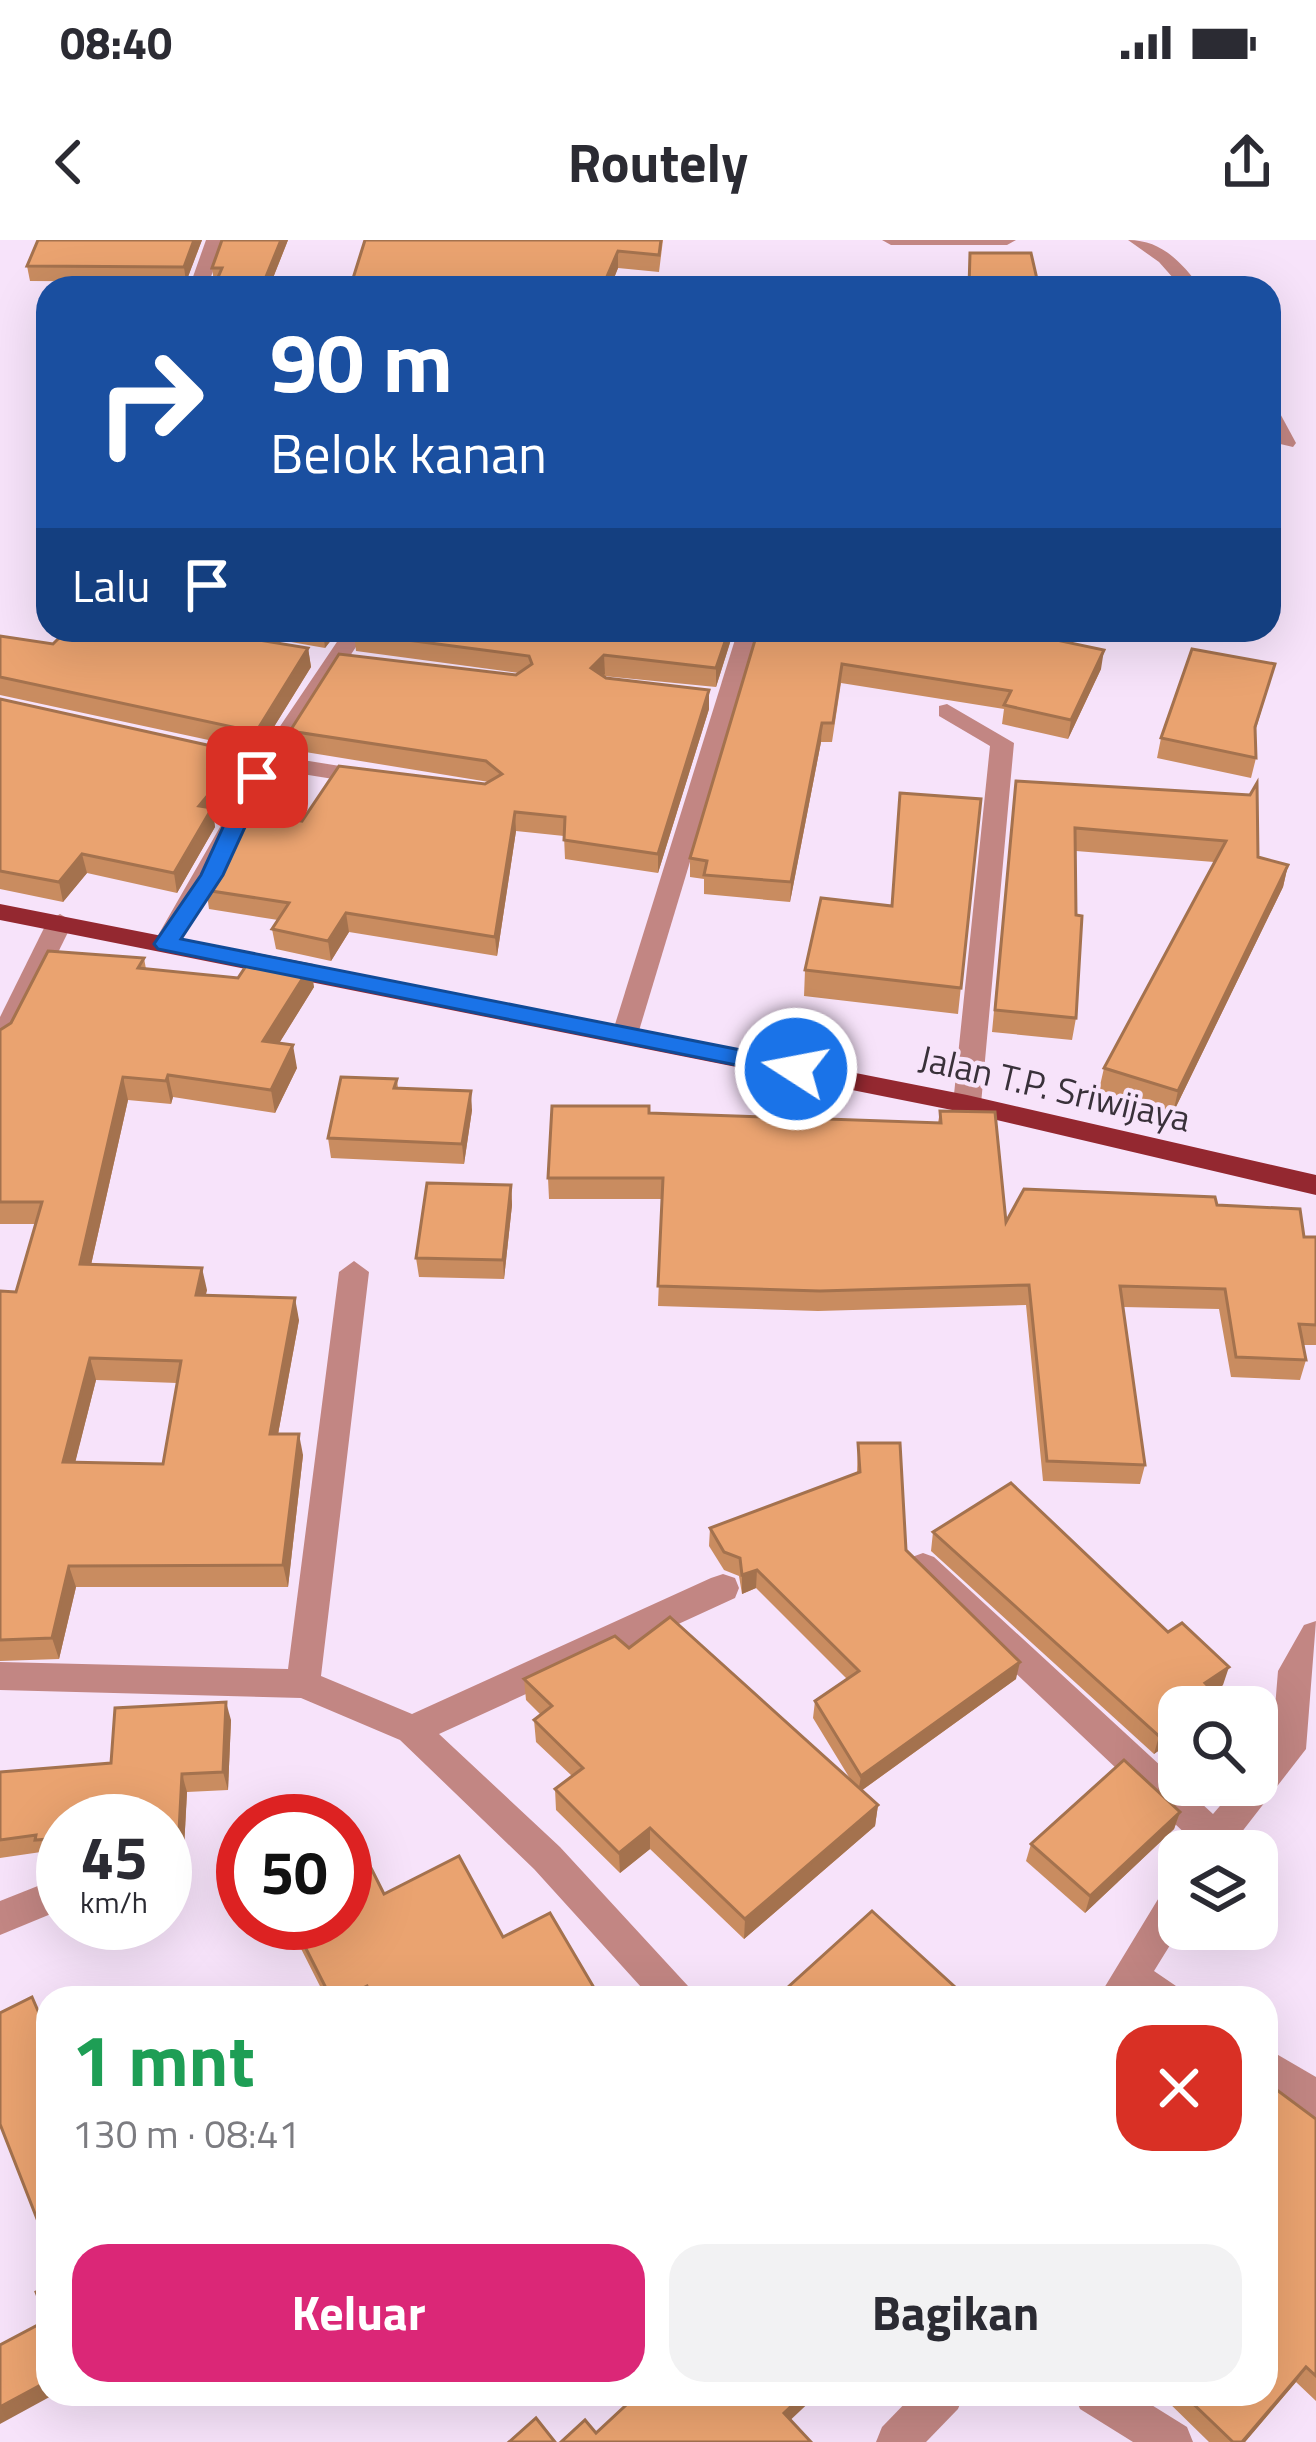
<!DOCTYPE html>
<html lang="id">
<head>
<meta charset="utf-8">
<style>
  body { margin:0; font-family:"Titillium Web",sans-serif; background:#f2f2f3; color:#2b2b33; height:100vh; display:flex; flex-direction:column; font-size:45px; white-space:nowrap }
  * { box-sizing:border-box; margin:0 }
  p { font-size:39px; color:#7c7c81 }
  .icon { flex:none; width:66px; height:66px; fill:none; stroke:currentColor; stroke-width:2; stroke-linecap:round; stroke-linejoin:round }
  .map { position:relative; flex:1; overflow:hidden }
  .sheet { position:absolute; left:36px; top:1746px; width:1242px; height:420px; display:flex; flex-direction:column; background:#fff; border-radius:36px; box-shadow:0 12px 48px #0002 }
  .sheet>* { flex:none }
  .top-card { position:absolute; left:36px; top:36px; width:1245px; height:366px; border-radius:36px; box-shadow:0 12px 48px #0002; background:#1a4fa0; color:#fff; overflow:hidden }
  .tools { position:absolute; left:1158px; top:1446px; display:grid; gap:24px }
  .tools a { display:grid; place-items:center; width:120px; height:120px; border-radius:24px; background:#fff; box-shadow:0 12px 48px #0002; font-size:60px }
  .speed { position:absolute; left:36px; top:1554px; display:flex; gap:24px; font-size:60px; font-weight:700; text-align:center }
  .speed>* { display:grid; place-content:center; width:156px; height:156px; border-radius:50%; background:#fff; box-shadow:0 12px 48px #0002; line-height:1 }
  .speed small { font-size:30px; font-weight:400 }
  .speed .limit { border:18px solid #d22; background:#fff; color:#111 }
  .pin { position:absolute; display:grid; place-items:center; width:102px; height:102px; color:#fff; margin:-51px; border-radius:24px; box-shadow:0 6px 18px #0006 }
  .me { position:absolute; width:132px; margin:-66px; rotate:281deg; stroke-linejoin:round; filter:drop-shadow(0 0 9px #0008) }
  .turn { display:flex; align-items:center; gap:42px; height:252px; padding:0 36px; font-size:54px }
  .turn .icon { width:156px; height:156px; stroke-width:2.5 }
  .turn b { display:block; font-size:84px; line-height:102px }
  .then { display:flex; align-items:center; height:114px; padding:0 36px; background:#0003; gap:24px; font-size:45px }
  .round { display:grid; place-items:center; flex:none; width:126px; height:126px; border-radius:36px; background:#f2f2f3 }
  .headline { display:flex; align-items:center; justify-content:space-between; height:204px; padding:0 36px }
  h1 { font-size:72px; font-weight:700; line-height:90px; color:#1e9e55 }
  .button { display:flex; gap:24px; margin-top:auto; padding:24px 36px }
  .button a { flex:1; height:138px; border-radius:36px; background:#db2777; color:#fff; font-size:48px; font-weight:700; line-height:138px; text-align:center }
  .button a+a { background:#f2f2f3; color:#2b2b33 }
  .status { display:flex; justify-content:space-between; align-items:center; height:84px; padding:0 60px; background:#fff; direction:ltr }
  .status svg { height:33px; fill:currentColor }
  header { display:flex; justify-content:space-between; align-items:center; height:156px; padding:0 36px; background:#fff; font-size:54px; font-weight:700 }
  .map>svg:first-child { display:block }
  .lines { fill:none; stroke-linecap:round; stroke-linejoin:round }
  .minor { fill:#c28683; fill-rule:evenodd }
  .major { fill:#942830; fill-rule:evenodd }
  .wall { fill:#c98c60; fill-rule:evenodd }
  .shaded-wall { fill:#a4724e }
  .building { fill:#eaa370; stroke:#a4724e; stroke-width:3; fill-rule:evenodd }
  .route { fill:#1a73e8; stroke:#114b97; stroke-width:3 }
  .labels { text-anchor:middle; stroke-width:9; stroke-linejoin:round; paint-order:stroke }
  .street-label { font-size:36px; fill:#39313a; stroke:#f7e3fa }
</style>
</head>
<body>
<div class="status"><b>08:40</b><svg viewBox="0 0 49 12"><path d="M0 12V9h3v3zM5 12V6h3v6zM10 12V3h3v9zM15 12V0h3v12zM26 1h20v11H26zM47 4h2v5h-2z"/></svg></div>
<header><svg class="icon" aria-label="back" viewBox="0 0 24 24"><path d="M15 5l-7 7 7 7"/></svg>Routely<svg class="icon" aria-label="share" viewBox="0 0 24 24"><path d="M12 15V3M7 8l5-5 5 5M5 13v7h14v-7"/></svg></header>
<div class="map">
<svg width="1316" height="2202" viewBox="0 0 1316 2202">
  <rect width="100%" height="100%" fill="#f7e3fa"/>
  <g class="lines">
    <!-- minor -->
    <g class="minor">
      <path d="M206,0H224L207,48H189Z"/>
      <path d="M882,0H1016L1007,5H891Z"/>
      <path d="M1128,0C1162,0 1181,22 1201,48H1182L1159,22Z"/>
      <path d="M1269,164L1276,166L1296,203L1293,207L1276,203L1269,189Z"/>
      <path d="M345,390H367L284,517L371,531L383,538L371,545L277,530L175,710H157L153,704L255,526L205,518L193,511L205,504L262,513Z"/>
      <path d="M738,390H760L638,794L634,800H616L612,794Z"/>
      <path d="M947,464L1014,503L981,864L967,873L953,864L990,506L939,476V466Z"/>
      <path d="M60,674L73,682L13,804L0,813V777L47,682Z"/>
      <path d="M354,1021L369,1032L321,1436L412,1474L711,1338L723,1334L735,1338L739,1348L735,1358L439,1494L560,1607L688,1746L694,1758H651L534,1629L400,1500L301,1458L0,1450V1422L288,1429L339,1032Z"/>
      <path d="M923,1313L934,1317L1213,1574L1238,1545H1257V1522L1272,1504L1278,1431L1304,1385L1316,1381L1306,1509L1227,1611H1187L1192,1600L912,1335L907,1326L912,1317Z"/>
      <path d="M63,1636V1669L0,1695V1661Z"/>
      <path d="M1179,1641L1180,1689L1154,1731L1176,1746L1182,1758H1098L1166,1646Z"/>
      <path d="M1266,1808L1316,1837V1878L1266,1848Z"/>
      <path d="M914,2154H964L958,2169L926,2202H876L882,2187Z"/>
      <path d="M1074,2154H1134L1187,2187L1193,2202H1133L1080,2169Z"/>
    </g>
    <!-- major -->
    <path class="major" d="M0,664L967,855L1316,935V955L967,873L0,680Z"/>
  </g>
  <!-- wall -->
  <g class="wall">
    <path d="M202,0L186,42L30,41L27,26Z"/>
    <path d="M222,0H288L269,48H217V42H214L212,28Z"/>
    <path d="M365,0H663L659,32L618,28L610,48H350Z"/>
    <path d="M222,390H339L325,408Z"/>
    <path d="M734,390L716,447L603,436L606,438L709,450V469L658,633L565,619L564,596L516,591L497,716L349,692L331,721L276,709L272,689L278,680L209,669L205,640L302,581L485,544L489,542L293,510L290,491L519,433L356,411L354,393Z"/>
    <path d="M758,390L1014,392L1101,429L1068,499L1002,484L1004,469L841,443L832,502H821L790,662L704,654V639L690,637V618Z"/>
    <path d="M0,396L53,404L308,408L311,427L259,511L0,455Z"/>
    <path d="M1275,424L1255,492L1256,518L1251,538L1157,518L1161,498Z"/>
    <path d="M0,459L243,513L246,532L213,572L215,587L177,653L87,633L63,662L0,649Z"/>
    <path d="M1016,541L1250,555L1258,617L1288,625L1283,647L1173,873L1099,850L1104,828L1214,622L1076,611V778L1072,800L992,792Z"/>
    <path d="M981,559L958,774L804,756L805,730L891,666Z"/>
    <path d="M144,718L146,729L314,747L279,803L297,828L275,873L173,857L171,864L128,860L91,1025L207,1050L205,1055L299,1080L278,1194L303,1215L288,1347H76L59,1419L0,1421V1051L16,1052L36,984H0V790ZM96,1140L177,1143L163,1224L75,1222Z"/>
    <path d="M397,839L398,848L472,870L464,924L331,918L328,898Z"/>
    <path d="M940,871L1006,982L1217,965L1304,997H1316V1105H1303L1306,1120L1300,1140L1231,1137L1219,1069L1123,1067L1145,1225L1140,1244L1043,1241L1026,1065L818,1071L658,1066L662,959H549L548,938L649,873L938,883Z"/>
    <path d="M511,945L512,965L504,1039L419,1037L416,1018Z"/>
    <path d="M858,1203L906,1310L1016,1439L861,1551L878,1565L875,1586L744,1699L650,1609L620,1633L556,1570L555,1549L572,1536L536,1502L534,1480L541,1475L526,1460L524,1439L629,1408L852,1542L813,1478L815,1461L847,1439L756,1348L742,1354L739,1336L724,1330L709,1306L710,1288L857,1233Z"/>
    <path d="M933,1292L1223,1445L1213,1452L1179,1467V1496L1154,1514L931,1311Z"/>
    <path d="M231,1480L228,1550L187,1552L184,1608L165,1609V1581H63V1616L43,1617L41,1612L0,1618V1532L111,1523Z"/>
    <path d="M1180,1572L1174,1589L1085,1673L1026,1621L1031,1604Z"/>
    <path d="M384,1654L503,1697L600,1758H326L288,1683H345Z"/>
    <path d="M1316,1879V2161L1296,2142L1245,2202H1209L1160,2154H1266Z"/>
  </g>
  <!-- shaded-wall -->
  <g class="shaded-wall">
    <path d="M194,0H202L186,42L184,27Z"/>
    <path d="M281,0H288L269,48H264L263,44Z"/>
    <path d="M618,11V28L610,48H602Z"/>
    <path d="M323,390H339L325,408Z"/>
    <path d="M729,390H734L716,447V428Z"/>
    <path d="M308,408L311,427L259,511L256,492Z"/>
    <path d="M1104,410L1101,429L1068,499L1071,480Z"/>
    <path d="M604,415L605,434L592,446L591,428Z"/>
    <path d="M709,450V469L658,633V614Z"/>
    <path d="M822,483L821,502L790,662L791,642Z"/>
    <path d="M243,513L246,532L213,572L215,587L177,653L174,633L199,566Z"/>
    <path d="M515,572L516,591L497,716L495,697Z"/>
    <path d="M82,614L87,633L63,662L59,642Z"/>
    <path d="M1288,625L1283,647L1173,873L1178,851Z"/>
    <path d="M346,673L349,692L331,721L328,701Z"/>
    <path d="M311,725L314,747L267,823L263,801Z"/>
    <path d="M293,805L297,828L275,873L271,850Z"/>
    <path d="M168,835L173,857L171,864L166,841Z"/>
    <path d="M123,837L128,860L86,1047L80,1024Z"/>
    <path d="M471,851L472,870L464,924L462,904Z"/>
    <path d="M511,945L512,965L504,1039L503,1020Z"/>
    <path d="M202,1028L207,1050L201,1077L196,1055Z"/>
    <path d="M295,1058L299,1080L274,1216L270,1194Z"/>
    <path d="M90,1118L96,1140L70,1243L63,1222Z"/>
    <path d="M299,1194L303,1215L288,1347L283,1325Z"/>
    <path d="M69,1326L76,1347L59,1419L52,1398Z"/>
    <path d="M757,1330L756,1348L742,1354V1335Z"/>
    <path d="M1020,1422L1016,1439L858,1553L861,1536Z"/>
    <path d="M1229,1427L1223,1445L1199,1461L1205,1443Z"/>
    <path d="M1217,1455L1213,1467H1200Z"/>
    <path d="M226,1462L231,1480L228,1550L223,1532Z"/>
    <path d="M1179,1482V1496L1154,1514L1159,1496Z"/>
    <path d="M182,1534L187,1552L184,1608L179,1591Z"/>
    <path d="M878,1565L875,1586L744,1699L745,1679Z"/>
    <path d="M1180,1572L1174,1589L1085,1673L1090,1656Z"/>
    <path d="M650,1588V1609L620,1633L619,1613Z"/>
    <path d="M367,1746L369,1758H343Z"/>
    <path d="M1306,2127L1296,2142L1245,2202H1242Z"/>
    <path d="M48,2141V2154H55L0,2184V2167Z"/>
    <path d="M804,2154H818L782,2188L784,2173Z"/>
  </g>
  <!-- building -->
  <g class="building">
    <path d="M38,0H194L184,27L27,26Z"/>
    <path d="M222,0H281L263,44L216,42L222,28H212Z"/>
    <path d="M365,0H661L659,15L618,11L602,48L433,43L432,48H350Z"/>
    <path d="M970,13H1031L1039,48H969Z"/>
    <path d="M67,390H198L308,408L256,492L0,437V396L53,404Z"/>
    <path d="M356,390H729L716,428L604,415L591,428L606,438L709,450L658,614L564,600L565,577L515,572L495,697L346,673L328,701L272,689L289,663L205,650L210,641L205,640L244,572L302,581L339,526L485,544L502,534L486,521L290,491L339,414L516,435L532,424L529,416L354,393Z"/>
    <path d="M758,390H1009L1104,410L1071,480L1004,465L1011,451L842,424L833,483H822L791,642L704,635L707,621L690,618Z"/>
    <path d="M1192,409L1275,424L1255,487L1256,518L1161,498Z"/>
    <path d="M0,459L243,513L199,566L212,568L174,633L82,614L59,642L0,631Z"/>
    <path d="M1016,541L1250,555L1257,543L1258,617L1288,625L1178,851L1104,828L1226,601L1075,588L1076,675L1082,676L1076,778L995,770Z"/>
    <path d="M900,553L981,559L961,748L805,730L821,658L892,666Z"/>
    <path d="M48,711L144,718L138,728L238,738L254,714L311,725L263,801L293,805L271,850L168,835L166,841L123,837L80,1024L202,1028L196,1055L295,1058L270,1194H299L283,1325L69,1326L52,1398L0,1400V1051L16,1052L42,962H0V790L11,783ZM90,1118L181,1121L163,1224L63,1222Z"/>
    <path d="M341,837L397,839L394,848L471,851L462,904L328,898Z"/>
    <path d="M552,866H649V873L941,883L940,871L995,872L1006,982L1024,949L1215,957L1217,965L1300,969L1304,997H1316V1085L1299,1084L1306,1120L1236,1117L1225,1049L1120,1046L1145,1225L1047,1221L1029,1045L820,1051L658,1046L663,938H548Z"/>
    <path d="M427,943L511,945L503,1020L416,1018Z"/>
    <path d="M858,1203H900L906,1310L1020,1422L861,1536L815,1461L859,1431L757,1330L742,1335L740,1318L724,1312L710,1288L860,1232Z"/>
    <path d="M1011,1243L1168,1392L1182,1383L1229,1427L1205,1443L1217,1455L1200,1467H1179V1482L1159,1496L933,1292Z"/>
    <path d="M670,1377L878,1565L745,1679L650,1588L619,1613L555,1549L583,1528L534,1480L552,1466L524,1439L615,1396L629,1408Z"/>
    <path d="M226,1462L223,1532L182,1534L179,1591H165V1581H63V1598L35,1600L36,1595L0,1600V1532L111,1523L115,1468Z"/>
    <path d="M1124,1520L1180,1572L1090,1656L1031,1604Z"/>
    <path d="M459,1616L503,1697L550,1673L600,1758H373L367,1746L343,1758H331L293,1683H345V1636L369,1624L384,1654Z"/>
    <path d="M872,1671L967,1758H776Z"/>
    <path d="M32,1757L48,1794V2007L0,1884V1773Z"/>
    <path d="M1266,1842L1316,1879V2136L1306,2127L1242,2202H1233L1183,2154H1266Z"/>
    <path d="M48,2046V2141L0,2167V2105L47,2080L36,2052Z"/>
    <path d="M638,2154H804L784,2173L811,2202H561L585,2180L596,2193Z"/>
    <path d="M536,2178L555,2202H509Z"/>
  </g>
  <!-- route -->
  <path class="route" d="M257,531L268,537L223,635L181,699L796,821L808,829L796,837L158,709L154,704L201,635L246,537Z"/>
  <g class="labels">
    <!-- street labels -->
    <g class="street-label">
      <text transform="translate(1055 848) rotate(13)" y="13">Jalan T.P. Sriwijaya</text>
    </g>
  </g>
</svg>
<div class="tools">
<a><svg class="icon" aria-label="search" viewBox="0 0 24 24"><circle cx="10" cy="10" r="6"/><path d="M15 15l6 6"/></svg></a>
<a><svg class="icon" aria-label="layers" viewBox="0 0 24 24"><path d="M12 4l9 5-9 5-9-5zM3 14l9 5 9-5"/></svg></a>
</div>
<div class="speed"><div>45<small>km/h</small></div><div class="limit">50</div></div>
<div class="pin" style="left:257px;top:537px;background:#d93025"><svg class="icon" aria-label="arrive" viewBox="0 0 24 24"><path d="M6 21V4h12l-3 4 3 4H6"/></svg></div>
<svg class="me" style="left:796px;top:829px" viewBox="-20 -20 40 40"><circle r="17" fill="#1a73e8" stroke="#fff" stroke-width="3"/><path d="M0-11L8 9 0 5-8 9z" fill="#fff"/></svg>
<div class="top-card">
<div class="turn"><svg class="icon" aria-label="right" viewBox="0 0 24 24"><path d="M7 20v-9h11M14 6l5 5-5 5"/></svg><div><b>90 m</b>Belok kanan</div></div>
<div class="then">Lalu<svg class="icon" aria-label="arrive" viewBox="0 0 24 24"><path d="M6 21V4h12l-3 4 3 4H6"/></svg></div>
</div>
<section class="sheet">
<div class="headline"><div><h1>1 mnt</h1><p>130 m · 08:41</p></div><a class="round" style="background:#d93025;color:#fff"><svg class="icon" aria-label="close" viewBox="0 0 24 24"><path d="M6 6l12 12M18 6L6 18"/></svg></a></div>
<div class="button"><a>Keluar</a><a>Bagikan</a></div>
</section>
</div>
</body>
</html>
